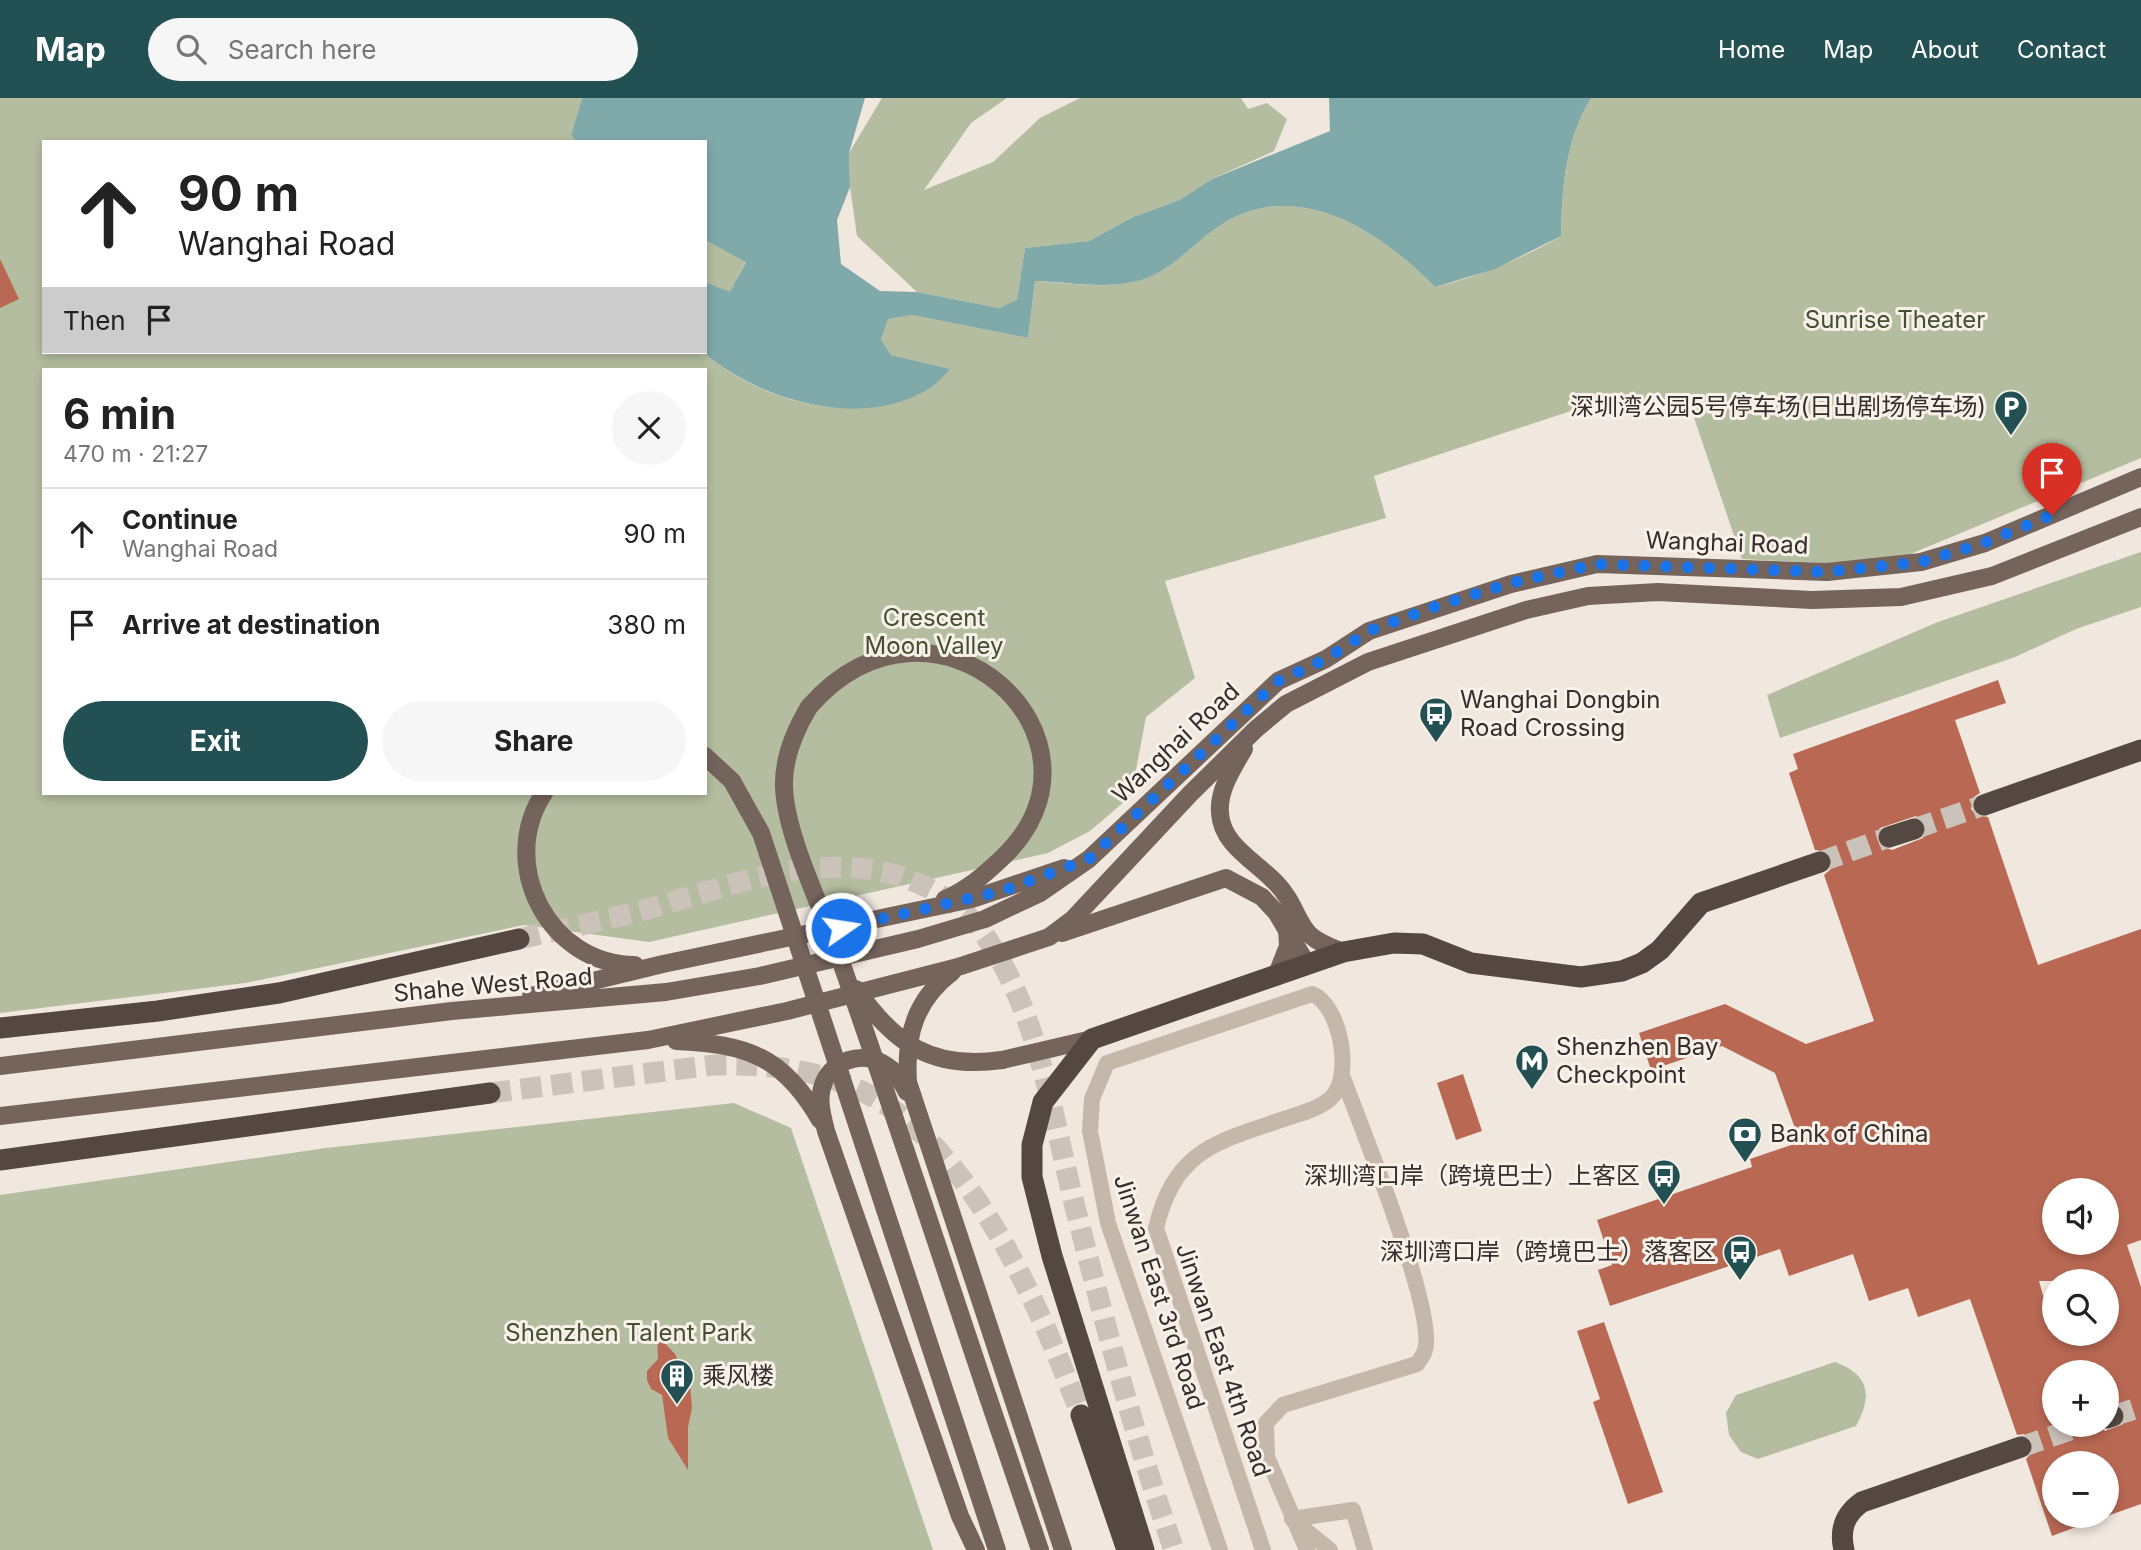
<!DOCTYPE html>
<html lang="en">
<head>
<meta charset="utf-8">
<style>
  body { margin:0; font-family:Inter,"Noto Sans SC",sans-serif; background:#f6f6f6; color:#222; height:100vh; display:flex; flex-direction:column; font-size:26px; white-space:nowrap }
  * { box-sizing:border-box; margin:0 }
  p { font-size:23px; color:#767676 }
  .icon { flex:none; width:38px; height:38px; fill:none; stroke:currentColor; stroke-width:2; stroke-linecap:round; stroke-linejoin:round }
  .map { position:relative; flex:1; overflow:hidden }
  .details { position:absolute; left:42px; top:270px; width:665px; height:427px; display:flex; flex-direction:column; background:#fff; border-radius:0px; box-shadow:0 4px 10px #0003 }
  .details>* { flex:none }
  .hud { position:absolute; left:42px; top:42px; width:665px; height:214px; border-radius:0px; box-shadow:0 4px 10px #0003; background:#fff; color:#222; overflow:hidden }
  .buttons { position:absolute; left:2042px; top:1080px; display:grid; gap:14px }
  .buttons a { display:grid; place-items:center; width:77px; height:77px; border-radius:50%; background:#fff; box-shadow:0 4px 10px #0003; font-size:35px }
  .pin { position:absolute; display:grid; place-items:center; width:60px; height:60px; color:#fff; margin:-72px -30px; border-radius:50% 50% 50% 0; rotate:-45deg; box-shadow:0 0 7px #0007 }
  .pin .icon { rotate:45deg }
  .me { position:absolute; width:77px; margin:-38px; rotate:77deg; stroke-linejoin:round; filter:drop-shadow(0 0 5px #0008) }
  .turn { display:flex; align-items:center; gap:24px; height:147px; padding:0 21px; font-size:32px }
  .turn .icon { width:91px; height:91px; stroke-width:2.5 }
  .turn b { display:block; font-size:49px; line-height:60px }
  .then { display:flex; align-items:center; height:66px; padding:0 21px; background:#0003; gap:14px; font-size:26px }
  .round { display:grid; place-items:center; flex:none; width:74px; height:74px; border-radius:37px; background:#f6f6f6 }
  .summary { display:flex; align-items:center; justify-content:space-between; height:119px; padding:0 21px }
  h1 { font-size:42px; font-weight:700; line-height:52px }
  .cta { display:flex; gap:14px; margin-top:auto; padding:14px 21px }
  .cta a { flex:1; height:80px; border-radius:42px; background:#235052; color:#fff; font-size:28px; font-weight:700; line-height:80px; text-align:center }
  .cta a+a { background:#f6f6f6; color:#222 }
  ul { padding:0; list-style:none }
  li { display:flex; align-items:center; gap:21px; height:91px; padding:0 21px; border-top:2px solid #e0e0e0 }
  li div { flex:1 }
  li b { display:block; font-size:26px }
  li em { font-style:normal }
  header { display:flex; align-items:center; gap:42px; box-sizing:border-box; height:98px; padding:0 35px; background:#235052; color:#fff }
  header strong { font-size:33px }
  nav { display:flex; gap:38px; margin-inline-start:auto; font-size:24px }
  .search { width:490px; height:63px; background:#f6f6f6; display:flex; align-items:center; gap:18px; box-sizing:border-box; padding:0 24px; border-radius:38px; color:#767676; font-size:26px }
  .map>svg:first-child { display:block }
  .green { fill:#b4bd9f; fill-rule:evenodd }
  .water { fill:#80a9aa }
  .building { fill:#b96953; fill-rule:evenodd }
  .lines { fill:none; stroke-linecap:round; stroke-linejoin:round }
  .highway-tunnel { stroke:#cbc2ba; stroke-width:21; stroke-dasharray:21 10; stroke-linecap:butt }
  .street { stroke:#c6b7ab; stroke-width:16 }
  .primary { stroke:#75645c; stroke-width:18 }
  .highway { stroke:#554741; stroke-width:21 }
  .primary-bridge { stroke:#75645c; stroke-width:18 }
  .route { stroke:#1a73e8; stroke-width:12; stroke-dasharray:0 21.6 }
  .labels { text-anchor:middle; stroke-width:6; stroke-linejoin:round; paint-order:stroke }
  .park-label { font-size:24px; fill:#455030; stroke:#f8f1ea }
  .poi-label { font-size:24px; fill:#352d29; stroke:#f8f1ea; text-anchor:start }
  .street-label { font-size:24px; fill:#352d29; stroke:#f8f1ea }
</style>
</head>
<body>
<header>
<strong>Map</strong>
<div class="search"><svg class="icon" aria-label="search" viewBox="0 0 24 24"><circle cx="10" cy="10" r="6"/><path d="M15 15l6 6"/></svg>Search here</div>
<nav><a>Home</a><a>Map</a><a>About</a><a>Contact</a></nav>
</header>
<div class="map">
<svg width="2141" height="1452" viewBox="0 0 2141 1452">
  <rect width="100%" height="100%" fill="#f0e7de"/>
  <!-- green -->
  <g class="green">
    <path d="M0,0H582L571,37L577,44H44V254H703C767,310 883,338 949,271L891,257L881,241L887,221L912,217L1028,240L1035,183C1071,185 1106,192 1140,182C1172,173 1196,142 1224,125C1300,79 1382,135 1435,189C1481,178 1521,161 1561,138C1562,89 1565,43 1591,0H2141V360L1908,457L1862,467L1742,461L1690,308L1598,304L1374,378L1386,420L1165,483L1195,580L1146,619L1131,698L1090,733L1048,755L649,844L524,827L245,885L0,915ZM44,271H705V695H44Z"/>
    <path d="M882,0H1007L971,25L924,92L993,64L1040,20L1080,0H1241L1248,11L1267,5L1287,21L1274,53L1212,81L1179,102L1133,119L1089,143L1025,150L1017,203L999,210L917,194L857,138L850,89L849,55Z"/>
    <path d="M705,142L746,163L730,195L705,184Z"/>
    <path d="M2141,454V509L2076,531L2015,559L1780,640L1767,597L1938,524Z"/>
    <path d="M734,1005L791,1030L933,1452H0V1097L326,1050Z"/>
    <path d="M1835,1264C1869,1277 1873,1297 1856,1328L1758,1361L1741,1354L1729,1337L1726,1315L1736,1297Z"/>
  </g>
  <!-- water -->
  <path class="water" d="M582,0H865L849,55L850,89L837,122L841,166L880,193L917,194L999,210L1017,202L1025,150L1089,143L1133,119L1179,102L1212,81L1330,33L1329,0H1591C1565,43 1562,89 1561,138L1495,171L1435,189C1382,135 1300,79 1224,125C1196,142 1172,173 1141,182C1106,192 1071,184 1035,183L1028,240L912,217L888,221L881,241L891,257L950,271C944,277 937,286 930,290C862,333 760,303 703,254H705V184L730,194L746,164L705,142V44H577L571,37Z"/>
  <!-- building -->
  <g class="building">
    <path d="M0,161L19,201L0,210Z"/>
    <path d="M1998,582L2006,605L1955,622L1980,695L1974,699L1971,711L1976,717L1988,719L2038,867L2141,831V1142L2127,1147L2141,1189V1406L2107,1418V1365H2054V1418L2100,1420L2052,1438L2026,1361L2034,1352L2033,1344L2024,1336L2017,1337L1970,1201L1918,1219L1908,1190L1869,1203L1853,1156L1789,1178L1780,1151L1610,1208L1598,1172L1612,1167L1597,1122L1752,1069L1750,1061L1800,1044L1775,975L1722,948L1651,972L1639,935L1725,906L1806,946L1874,923L1824,777L1830,772L1833,760L1828,754L1815,752L1789,675L1798,671L1793,656ZM1916,718L1927,728L1923,740L1892,752L1880,748L1876,737L1880,730ZM2054,1092H2107V1144H2054ZM2039,1183H2107V1236H2054ZM2054,1274H2107V1300L2109,1306L2116,1305L2125,1313L2123,1326L2105,1333L2096,1326H2054Z"/>
    <path d="M1463,976L1482,1033L1456,1042L1437,985Z"/>
    <path d="M1604,1224L1663,1394L1628,1406L1593,1304L1600,1301L1577,1233Z"/>
    <path d="M657,1237L675,1256L690,1287L692,1310L688,1329V1372L668,1340L662,1297L651,1291L647,1282V1273L658,1261Z"/>
  </g>
  <g class="lines">
    <!-- highway-tunnel -->
    <g class="highway-tunnel">
      <path d="M1914,731L1984,707"/>
      <path d="M1820,764L1889,739"/>
      <path d="M519,841C558,832 598,824 636,814C711,795 787,761 866,771C910,776 956,799 983,835C1038,911 1052,1016 1074,1105C1104,1222 1134,1338 1174,1452"/>
      <path d="M490,995L714,967C764,966 810,970 855,990C970,1040 1039,1208 1081,1317"/>
      <path d="M2113,1318L2141,1309"/>
      <path d="M2021,1349L2088,1326"/>
    </g>
    <!-- street -->
    <g class="street">
      <path d="M1292,1421L1353,1412L1365,1452"/>
      <path d="M1299,1427L1330,1452"/>
      <path d="M1220,1452L1108,1125L1090,1033L1092,1001L1107,965L1312,896C1340,906 1354,979 1331,1000C1319,1011 1301,1015 1287,1020C1217,1044 1175,1051 1156,1130L1263,1452"/>
      <path d="M1307,1452L1267,1359L1266,1325L1283,1307L1417,1266C1420,1262 1424,1256 1425,1252C1437,1215 1360,1026 1343,980"/>
    </g>
    <!-- primary -->
    <g class="primary">
      <path d="M809,609C935,464 1128,643 1001,761C984,777 967,792 945,801"/>
      <path d="M1244,651C1233,670 1218,692 1220,715C1222,752 1266,767 1285,796C1295,809 1298,825 1310,837C1320,846 1331,849 1343,854"/>
      <path d="M544,695C497,766 549,867 635,867"/>
      <path d="M1062,835L1226,780L1262,799L1276,814L1307,866"/>
      <path d="M952,874C915,902 905,938 908,984L1063,1452"/>
      <path d="M1277,876L1288,848L1287,830"/>
      <path d="M531,898L663,866L972,801L1064,770"/>
      <path d="M676,943C747,946 783,958 820,1022"/>
      <path d="M1002,962L1092,941"/>
      <path d="M0,968L452,913L666,894L760,878L918,841L985,821L1040,795L1089,761L1278,583L1326,561L1369,533L1511,486L1597,466L1827,474L1921,464L1985,445L2141,379"/>
      <path d="M907,994C901,984 897,974 887,968C864,951 829,962 822,990C818,1004 823,1020 826,1033L960,1418L976,1452"/>
      <path d="M0,1018L648,942L787,913L958,869L1049,839L1073,821L1190,696L1256,631L1286,606L1368,564L1526,512L1588,498L1658,494L1812,502L1901,499L1992,478L2141,419"/>
      <path d="M988,1299L1040,1452"/>
      <path d="M951,1312L997,1452"/>
    </g>
    <!-- highway -->
    <g class="highway">
      <path d="M1984,707L2141,652"/>
      <path d="M1889,739L1914,731"/>
      <path d="M0,930L158,913L279,895L519,841"/>
      <path d="M0,1062L490,995"/>
      <path d="M1081,1317L1127,1452"/>
      <path d="M2107,1320L2113,1318"/>
      <path d="M1144,1452L1052,1158L1032,1079V1047L1043,1004L1092,941L1343,854L1394,845L1423,846L1471,865L1581,879L1622,873L1642,865L1660,852L1701,805L1820,764"/>
      <path d="M1844,1452C1839,1431 1845,1416 1862,1404L2021,1349"/>
    </g>
    <!-- primary-bridge -->
    <g class="primary-bridge">
      <path d="M809,609C794,634 783,660 784,689C786,740 823,811 840,861C891,1006 939,1153 988,1299"/>
      <path d="M705,658L732,683L761,735L951,1312"/>
      <path d="M856,891C895,947 933,972 1002,962"/>
    </g>
  </g>
  <g class="lines">
    <!-- route -->
    <path class="route" d="M841,830L1002,793L1089,761L1278,583L1326,561L1369,533L1434,509L1511,485L1597,466L1827,474L1921,464L1984,445L2052,417"/>
  </g>
  <!-- icons -->
  <defs>
    <g id="parking-pin" transform="scale(1.75)"><path d="M0 17L-7.5 6A9.5 9.5 0 1 1 7.5 6Z" fill="#235052" stroke="#f8f1ea"/><path d="M-3.5-5.5H1a3.5 3.5 0 0 1 0 7H-1V5.5H-3.5ZM-1-3.4V-.6H.8a1.4 1.4 0 0 0 0-2.8Z" fill="#fff"/></g>
    <g id="bus-pin" transform="scale(1.75)"><path d="M0 17L-7.5 6A9.5 9.5 0 1 1 7.5 6Z" fill="#235052" stroke="#f8f1ea"/><path d="M-5-6H5V4H4V6H2V4H-2V6H-4V4H-5ZM-3.5-4V0h7V-4ZM-3.5 1.2v1.5H-2V1.2ZM2 1.2v1.5H3.5V1.2Z" fill="#fff"/></g>
    <g id="metro-pin" transform="scale(1.75)"><path d="M0 17L-7.5 6A9.5 9.5 0 1 1 7.5 6Z" fill="#235052" stroke="#f8f1ea"/><path d="M-5.5 5V-5H-3L0 0L3-5H5.5V5H3V-.5L0 4L-3-.5V5Z" fill="#fff"/></g>
    <g id="bank-pin" transform="scale(1.75)"><path d="M0 17L-7.5 6A9.5 9.5 0 1 1 7.5 6Z" fill="#235052" stroke="#f8f1ea"/><path d="M-6-4H6V4H-6ZM0-2.3a2.3 2.3 0 1 0 0 4.6a2.3 2.3 0 1 0 0-4.6Z" fill="#fff"/></g>
    <g id="building-pin" transform="scale(1.75)"><path d="M0 17L-7.5 6A9.5 9.5 0 1 1 7.5 6Z" fill="#235052" stroke="#f8f1ea"/><path d="M-4-6H4V6H1V3H-1V6H-4ZM-2.5-4.3h1.7v1.8h-1.7ZM.8-4.3h1.7v1.8H.8ZM-2.5-1h1.7V.8h-1.7ZM.8-1h1.7V.8H.8Z" fill="#fff"/></g>
  </defs>
  <g fill-rule="evenodd">
    <use href="#parking-pin" x="2011" y="309"/>
    <use href="#bus-pin" x="1436" y="616"/>
    <use href="#metro-pin" x="1532" y="963"/>
    <use href="#bank-pin" x="1745" y="1036"/>
    <use href="#bus-pin" x="1664" y="1078"/>
    <use href="#bus-pin" x="1740" y="1154"/>
    <use href="#building-pin" x="677" y="1278"/>
  </g>
  <g class="labels">
    <!-- park labels -->
    <g class="park-label">
      <text x="1895" y="230">Sunrise Theater</text>
      <text x="934" y="528">Crescent<tspan x="934" dy="28">Moon Valley</tspan></text>
      <text x="629" y="1243">Shenzhen Talent Park</text>
    </g>
    <!-- poi labels -->
    <g class="poi-label">
      <text x="1986" y="317" text-anchor="end">深圳湾公园5号停车场(日出剧场停车场)</text>
      <text x="1460" y="610">Wanghai Dongbin<tspan x="1460" dy="28">Road Crossing</tspan></text>
      <text x="1556" y="957">Shenzhen Bay<tspan x="1556" dy="28">Checkpoint</tspan></text>
      <text x="1770" y="1044">Bank of China</text>
      <text x="1640" y="1086" text-anchor="end">深圳湾口岸（跨境巴士）上客区</text>
      <text x="1716" y="1162" text-anchor="end">深圳湾口岸（跨境巴士）落客区</text>
      <text x="702" y="1286">乘风楼</text>
    </g>
    <!-- street labels -->
    <g class="street-label">
      <text transform="translate(1727 445) rotate(2)" y="8">Wanghai Road</text>
      <text transform="translate(1176 645) rotate(-43)" y="8">Wanghai Road</text>
      <text transform="translate(493 887) rotate(-5)" y="8">Shahe West Road</text>
      <text transform="translate(1159 1194) rotate(72)" y="8">Jinwan East 3rd Road</text>
      <text transform="translate(1223 1262) rotate(71)" y="8">Jinwan East 4th Road</text>
    </g>
  </g>
</svg>
<div class="buttons">
<a><svg class="icon" aria-label="sound" viewBox="0 0 24 24"><path d="M4 9h4l5-4v14l-5-4H4zM17 9q2 3 0 6"/></svg></a>
<a><svg class="icon" aria-label="search" viewBox="0 0 24 24"><circle cx="10" cy="10" r="6"/><path d="M15 15l6 6"/></svg></a>
<a>+</a>
<a>−</a>
</div>
<div class="pin" style="left:2052px;top:417px;background:#d93025"><svg class="icon" aria-label="arrive" viewBox="0 0 24 24"><path d="M6 21V4h12l-3 4 3 4H6"/></svg></div>
<svg class="me" style="left:841px;top:830px" viewBox="-20 -20 40 40"><circle r="17" fill="#1a73e8" stroke="#fff" stroke-width="3"/><path d="M0-11L8 9 0 5-8 9z" fill="#fff"/></svg>
<div class="hud">
<div class="turn"><svg class="icon" aria-label="ahead" viewBox="0 0 24 24"><path d="M12 20V5M6 11l6-6 6 6"/></svg><div><b>90 m</b>Wanghai Road</div></div>
<div class="then">Then<svg class="icon" aria-label="arrive" viewBox="0 0 24 24"><path d="M6 21V4h12l-3 4 3 4H6"/></svg></div>
</div>
<section class="details">
<div class="summary"><div><h1>6 min</h1><p>470 m · 21:27</p></div><a class="round"><svg class="icon" aria-label="close" viewBox="0 0 24 24"><path d="M6 6l12 12M18 6L6 18"/></svg></a></div>
<ul>
<li><svg class="icon" aria-label="ahead" viewBox="0 0 24 24"><path d="M12 20V5M6 11l6-6 6 6"/></svg><div><b>Continue</b><p>Wanghai Road</p></div><em>90 m</em></li>
<li><svg class="icon" aria-label="arrive" viewBox="0 0 24 24"><path d="M6 21V4h12l-3 4 3 4H6"/></svg><div><b>Arrive at destination</b></div><em>380 m</em></li>
</ul>
<div class="cta"><a>Exit</a><a>Share</a></div>
</section>
</div>
</body>
</html>
